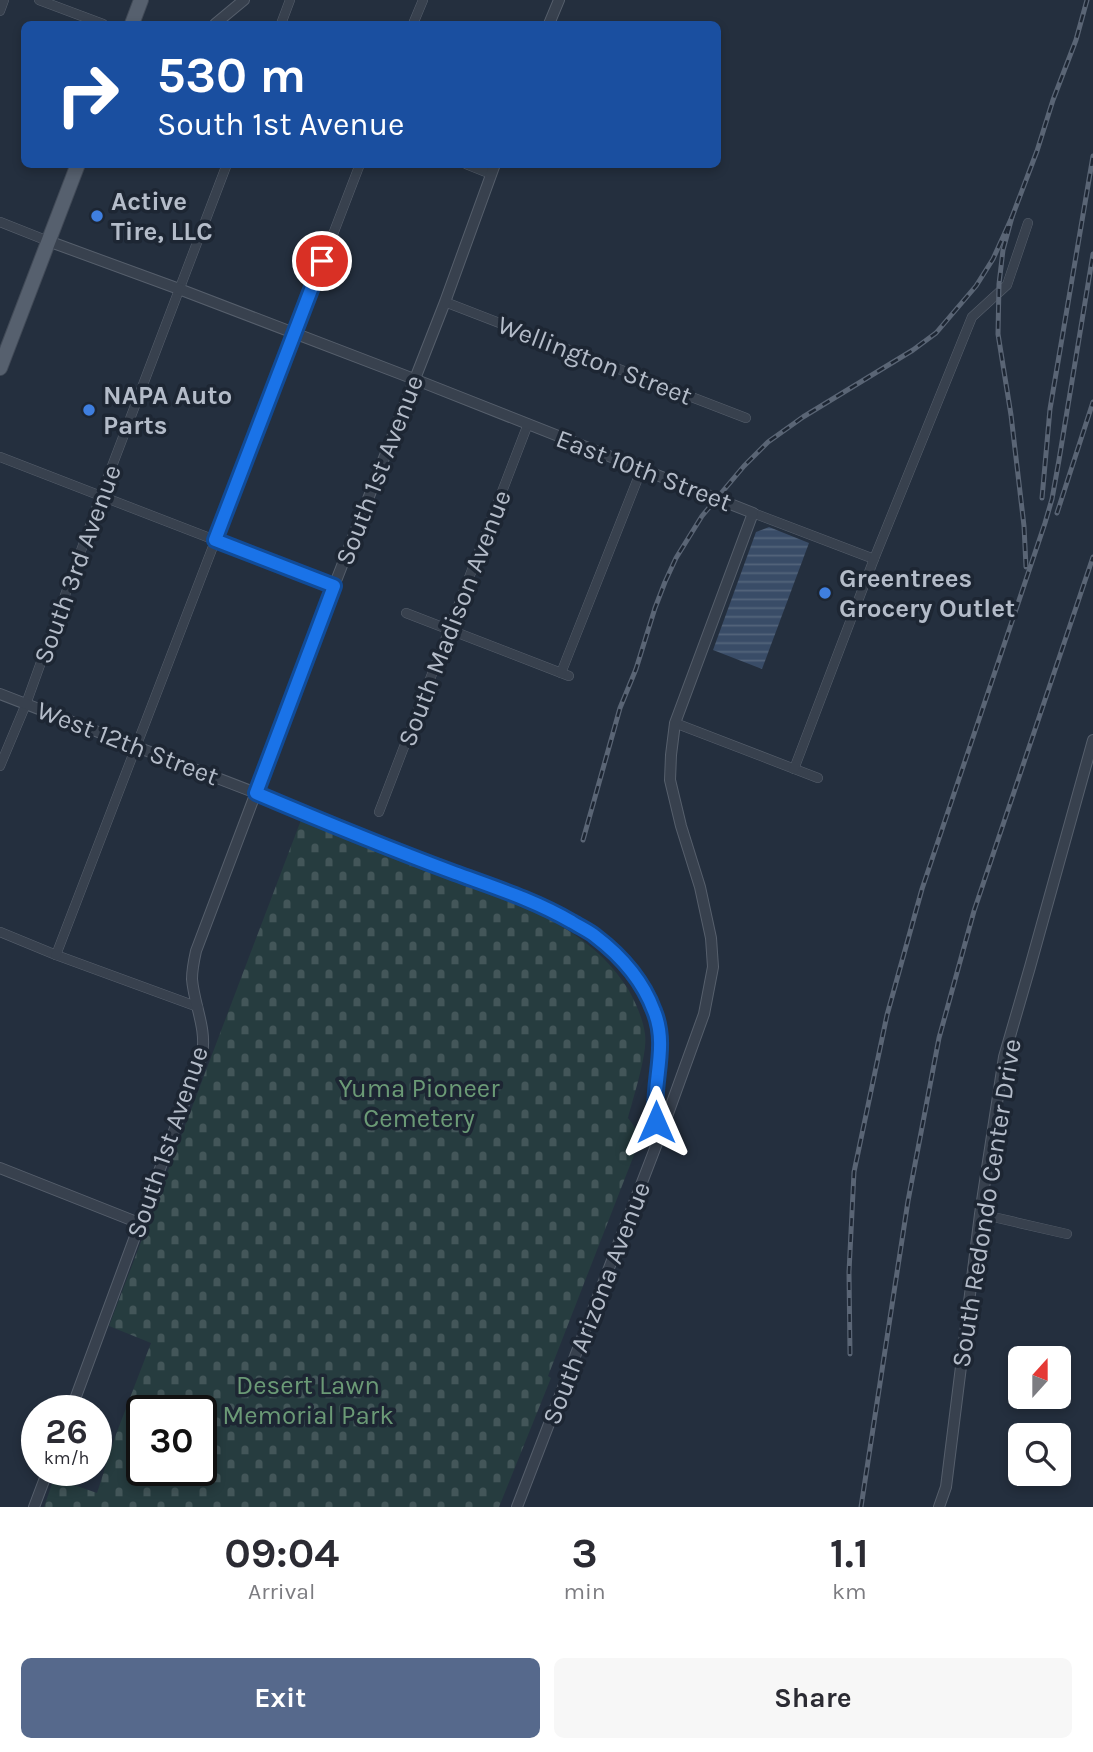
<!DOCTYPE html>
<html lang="en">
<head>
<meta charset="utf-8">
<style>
  body { margin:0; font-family:Karla,sans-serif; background:#f7f7f7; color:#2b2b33; height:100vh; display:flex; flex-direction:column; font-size:26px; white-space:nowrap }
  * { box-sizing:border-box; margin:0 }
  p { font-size:23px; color:#7c7c81 }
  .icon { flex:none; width:38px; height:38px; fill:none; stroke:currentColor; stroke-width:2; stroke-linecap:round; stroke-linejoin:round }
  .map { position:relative; height:1507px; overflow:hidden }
  .sheet { display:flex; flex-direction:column; background:#fff; flex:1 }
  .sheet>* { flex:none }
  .guide { position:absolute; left:21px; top:21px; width:700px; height:147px; border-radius:10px; box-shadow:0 4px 10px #0003; background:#1a4fa0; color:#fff; overflow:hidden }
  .needle { width:46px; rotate:21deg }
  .tools { position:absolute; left:1008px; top:1346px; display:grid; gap:14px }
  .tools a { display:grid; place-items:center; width:63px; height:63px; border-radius:10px; background:#fff; box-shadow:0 4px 10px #0003; font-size:35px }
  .speed { position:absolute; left:21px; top:1395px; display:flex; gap:14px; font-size:35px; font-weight:700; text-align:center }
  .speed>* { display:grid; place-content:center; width:91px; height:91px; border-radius:50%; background:#fff; box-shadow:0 4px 10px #0003; line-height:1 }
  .speed small { font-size:18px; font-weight:400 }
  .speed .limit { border:4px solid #111; border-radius:10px; background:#fff; color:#111 }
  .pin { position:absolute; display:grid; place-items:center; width:60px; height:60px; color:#fff; margin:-30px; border:4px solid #fff; border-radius:50%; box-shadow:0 2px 7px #0007 }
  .me { position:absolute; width:77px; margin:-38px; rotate:0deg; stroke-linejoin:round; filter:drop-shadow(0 0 5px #0008) }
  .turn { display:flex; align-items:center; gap:24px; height:147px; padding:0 21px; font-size:32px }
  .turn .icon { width:91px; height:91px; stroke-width:2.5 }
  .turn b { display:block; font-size:49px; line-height:60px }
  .eta { display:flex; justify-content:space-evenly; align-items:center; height:119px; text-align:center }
  .eta b { font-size:42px; font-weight:700; line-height:49px }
  .button { display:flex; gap:14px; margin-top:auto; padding:14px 21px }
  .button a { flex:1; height:80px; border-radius:10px; background:#56698c; color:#fff; font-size:28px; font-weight:700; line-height:80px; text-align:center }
  .button a+a { background:#f7f7f7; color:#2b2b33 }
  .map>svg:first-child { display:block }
  .cemetery { fill:url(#cemetery-stones); fill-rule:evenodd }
  .water { fill:url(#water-rules) }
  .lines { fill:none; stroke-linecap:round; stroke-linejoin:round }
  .minor-casing { stroke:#565f6c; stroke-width:10 }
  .tertiary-casing { stroke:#565f6c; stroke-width:12 }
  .primary-casing { stroke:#414a57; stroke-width:16 }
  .minor { stroke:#38414e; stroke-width:9 }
  .tertiary { stroke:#38414e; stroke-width:10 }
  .primary { stroke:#56606e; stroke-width:14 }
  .rail-casing { stroke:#5a6575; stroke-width:5 }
  .rail { stroke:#1d2633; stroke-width:2.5; stroke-dasharray:8; stroke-linecap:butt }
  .route-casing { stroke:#114b97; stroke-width:18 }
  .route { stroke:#1a73e8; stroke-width:12 }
  .shop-dot { fill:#3f7fe0; stroke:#1d2633; stroke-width:2.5 }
  .labels { text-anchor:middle; stroke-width:7; stroke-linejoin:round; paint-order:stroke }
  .poi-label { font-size:26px; font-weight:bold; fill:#b4bcc9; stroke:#1d2633; text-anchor:start }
  .street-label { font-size:26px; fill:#b4bcc9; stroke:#1d2633 }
  .park-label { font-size:26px; fill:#6b9a76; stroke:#1d2633 }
</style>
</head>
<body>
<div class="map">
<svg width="1093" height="1507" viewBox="0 0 1093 1507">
  <defs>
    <pattern id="cemetery-stones" width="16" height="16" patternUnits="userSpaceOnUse" patternTransform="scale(1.75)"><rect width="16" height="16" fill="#263c3f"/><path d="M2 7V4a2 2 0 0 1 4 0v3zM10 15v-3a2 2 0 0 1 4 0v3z" fill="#435659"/></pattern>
    <pattern id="water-rules" width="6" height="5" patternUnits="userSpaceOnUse" patternTransform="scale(1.75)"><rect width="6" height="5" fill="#394c67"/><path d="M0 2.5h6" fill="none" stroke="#53647b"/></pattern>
  </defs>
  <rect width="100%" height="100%" fill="#242f3e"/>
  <!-- cemetery -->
  <path class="cemetery" d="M301,820C347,838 394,856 440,874C509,901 587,923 628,989C636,1003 643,1019 645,1034C648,1053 633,1098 628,1118C639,1132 640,1137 634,1155L548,1376L551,1378L499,1507H44L54,1478L97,1493L115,1437L151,1343L109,1326ZM142,1410H201V1470H142Z"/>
  <!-- water -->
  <path class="water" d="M769,527L809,543L762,669L713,650L756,532Z"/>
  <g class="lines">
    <!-- minor casing -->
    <g class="minor-casing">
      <g id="minor">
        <path d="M39,0L103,24"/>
        <path d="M0,11L4,0"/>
        <path d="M281,24L290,0"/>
        <path d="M413,24L423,0"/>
        <path d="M466,164L491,174"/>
        <path d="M0,222L48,241"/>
        <path d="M445,302L746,418"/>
        <path d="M0,457L334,586"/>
        <path d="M753,513L874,559"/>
        <path d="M406,613L569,676"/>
        <path d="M561,673L642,468"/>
        <path d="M675,723L818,778"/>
        <path d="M0,766L26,704L101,495L227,164"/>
        <path d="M794,769L874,559L972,317L1007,285L1028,223"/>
        <path d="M256,793C321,821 387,847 453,872C501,890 552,904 593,934C619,952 640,980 653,1008C672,1051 644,1093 661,1133"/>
        <path d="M379,812L528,424"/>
        <path d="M0,932L56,955L198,1007"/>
        <path d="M56,955L360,164"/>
        <path d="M980,1214L1067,1234"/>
      </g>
    </g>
    <!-- tertiary casing -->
    <g class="tertiary-casing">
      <g id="tertiary">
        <path d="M215,24L244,0"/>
        <path d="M549,24L559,0"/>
        <path d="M48,241L179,289L414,379L753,513L675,723L671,755L670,780L681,826L700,887L711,938L713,967L704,1014L661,1133L517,1507"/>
        <path d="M0,694L256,793"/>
        <path d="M0,1168L139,1223"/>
        <path d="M71,1410L202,1055C207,1028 194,1005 192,979C192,969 194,960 196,951L334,586L445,302L495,164"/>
        <path d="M34,1507L48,1470"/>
        <path d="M939,1507L946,1487L980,1214L1004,1057L1030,967L1093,740"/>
      </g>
    </g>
    <!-- primary casing -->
    <g class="primary-casing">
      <g id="primary">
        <path d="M132,24L141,0"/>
        <path d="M0,368L78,164"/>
      </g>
    </g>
    <!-- minor -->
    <use href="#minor" class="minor"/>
    <!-- tertiary -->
    <use href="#tertiary" class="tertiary"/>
    <!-- primary -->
    <use href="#primary" class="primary"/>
    <!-- rail casing -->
    <g class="rail-casing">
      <g id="rail">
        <path d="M1042,498L1050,409L1093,156"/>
        <path d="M1057,513L1093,402"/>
        <path d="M1026,567L1024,526L1011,415L998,334L999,284L1003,250L1012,217L1037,151L1053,100L1076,40L1087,0"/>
        <path d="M583,840L620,708L636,669L655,608L665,582L676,558L702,516L744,466L768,442L803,417L913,350L936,333L976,286L993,259L1012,217"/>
        <path d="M850,1354L849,1272L854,1172L887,1015L922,889L1045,523L1052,499L1059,460L1093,254"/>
        <path d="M861,1507L908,1201L939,1038L974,911L1093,557"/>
      </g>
    </g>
    <!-- rail -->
    <use href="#rail" class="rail"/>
  </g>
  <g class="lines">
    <!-- route casing -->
    <g class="route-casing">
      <path id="route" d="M322,261L215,540L334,586L256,793C322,821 388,848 455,873C496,888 534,900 572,922C580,927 589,931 595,936C620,955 643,981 654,1011C669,1047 651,1084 656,1122"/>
    </g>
    <!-- route -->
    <use href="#route" class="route"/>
  </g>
  <!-- markers -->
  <g class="shop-dot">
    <circle cx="97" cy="216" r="7"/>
    <circle cx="89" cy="410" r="7"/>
    <circle cx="825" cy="593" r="7"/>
  </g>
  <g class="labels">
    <!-- poi labels -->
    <g class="poi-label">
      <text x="111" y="210">Active<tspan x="111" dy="30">Tire, LLC</tspan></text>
      <text x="103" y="404">NAPA Auto<tspan x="103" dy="30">Parts</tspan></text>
      <text x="839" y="587">Greentrees<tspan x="839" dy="30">Grocery Outlet</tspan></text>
    </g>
    <!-- street labels -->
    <g class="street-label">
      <text transform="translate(595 360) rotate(21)" y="9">Wellington Street</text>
      <text transform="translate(379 470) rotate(-69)" y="9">South 1st Avenue</text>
      <text transform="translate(644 470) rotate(21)" y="9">East 10th Street</text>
      <text transform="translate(77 564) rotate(-70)" y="9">South 3rd Avenue</text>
      <text transform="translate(454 618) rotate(-69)" y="9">South Madison Avenue</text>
      <text transform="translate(128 743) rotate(21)" y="9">West 12th Street</text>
      <text transform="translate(167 1142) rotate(-71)" y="9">South 1st Avenue</text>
      <text transform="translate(986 1203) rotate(-81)" y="9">South Redondo Center Drive</text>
      <text transform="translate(596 1303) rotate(-69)" y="9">South Arizona Avenue</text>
    </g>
    <!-- park labels -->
    <g class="park-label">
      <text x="419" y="1097">Yuma Pioneer<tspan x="419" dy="30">Cemetery</tspan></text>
      <text x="308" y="1394">Desert Lawn<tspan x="308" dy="30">Memorial Park</tspan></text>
    </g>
  </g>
</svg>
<div class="tools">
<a><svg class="needle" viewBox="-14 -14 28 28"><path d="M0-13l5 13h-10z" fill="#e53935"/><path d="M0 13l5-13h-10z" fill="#7c7c81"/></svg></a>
<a><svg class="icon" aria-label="search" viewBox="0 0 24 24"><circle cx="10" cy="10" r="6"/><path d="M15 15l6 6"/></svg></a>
</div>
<div class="speed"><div>26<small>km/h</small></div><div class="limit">30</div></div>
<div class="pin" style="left:322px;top:261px;background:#d93025"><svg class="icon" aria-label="arrive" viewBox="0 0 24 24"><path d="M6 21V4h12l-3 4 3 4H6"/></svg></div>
<svg class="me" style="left:656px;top:1122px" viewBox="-20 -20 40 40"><path d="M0-17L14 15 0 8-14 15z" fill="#1a73e8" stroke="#fff" stroke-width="4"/></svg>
<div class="guide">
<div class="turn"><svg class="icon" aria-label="right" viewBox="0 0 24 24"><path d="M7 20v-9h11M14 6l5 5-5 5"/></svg><div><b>530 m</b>South 1st Avenue</div></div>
</div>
</div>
<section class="sheet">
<div class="eta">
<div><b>09:04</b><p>Arrival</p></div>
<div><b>3</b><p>min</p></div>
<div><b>1.1</b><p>km</p></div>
</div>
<div class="button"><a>Exit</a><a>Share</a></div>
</section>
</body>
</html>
